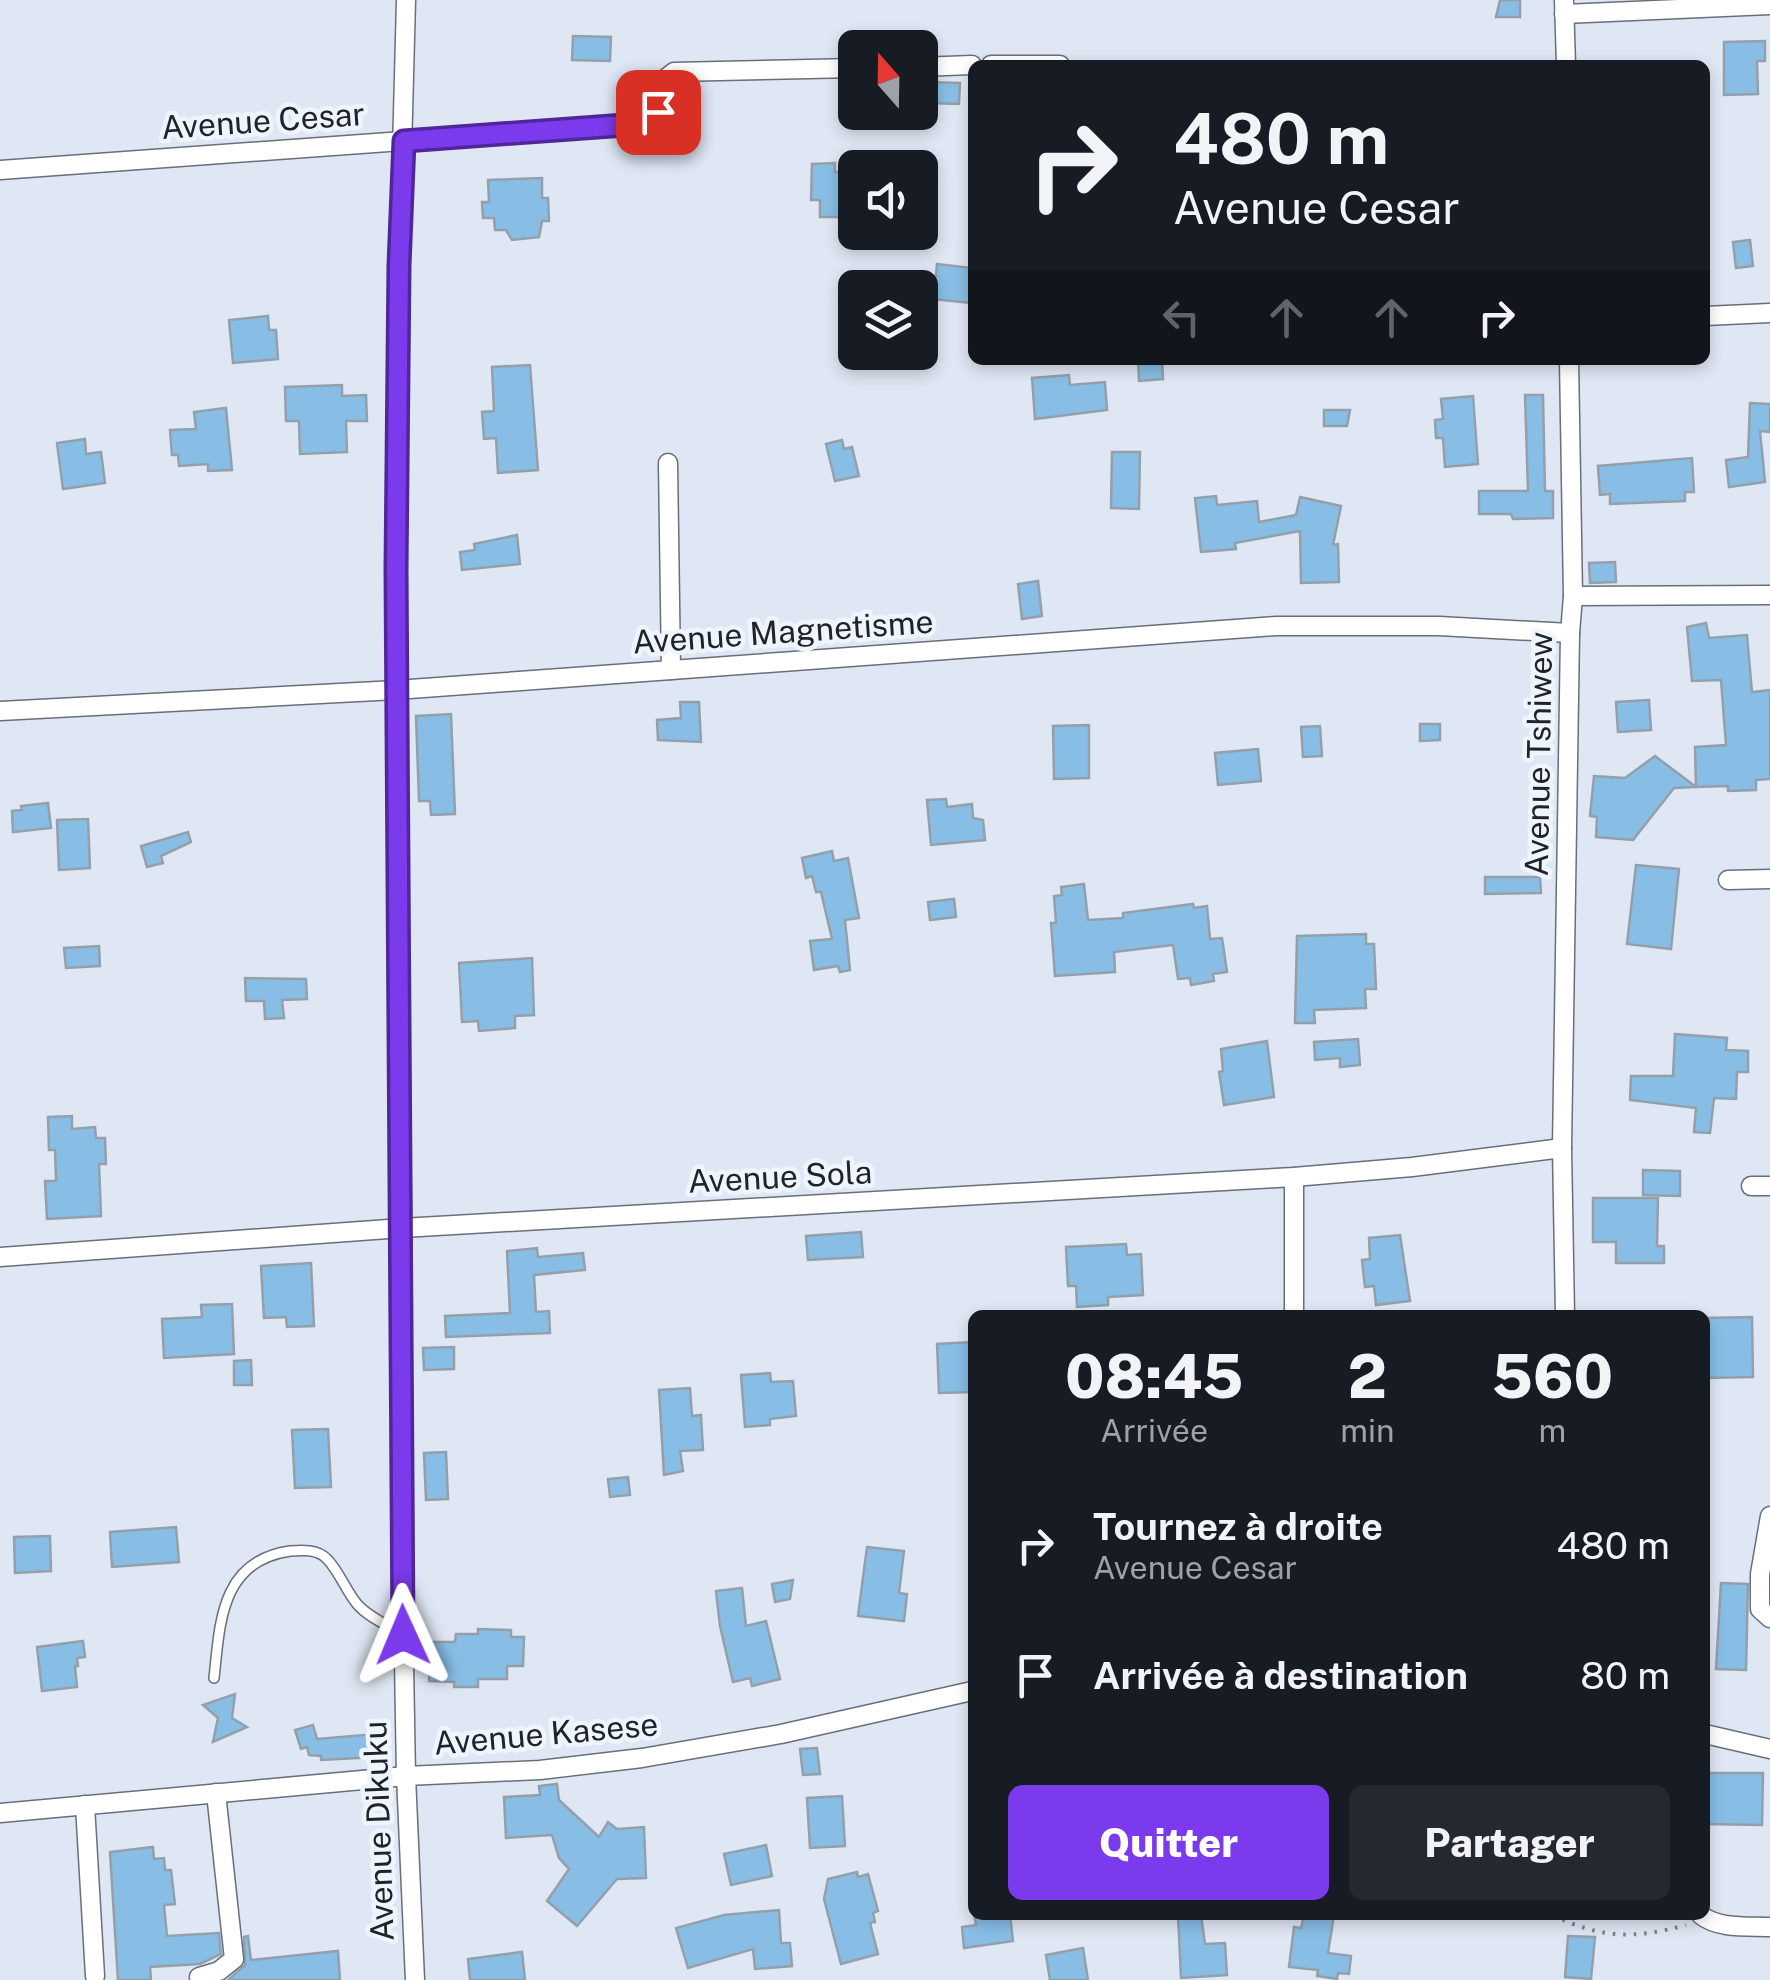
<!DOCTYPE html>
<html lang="fr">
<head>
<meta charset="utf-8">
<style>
  body { margin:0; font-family:"Public Sans",sans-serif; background:#242831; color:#f1f3f6; height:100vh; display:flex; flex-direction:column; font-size:38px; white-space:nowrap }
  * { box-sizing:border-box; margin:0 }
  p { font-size:32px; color:#9ea1a6 }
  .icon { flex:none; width:55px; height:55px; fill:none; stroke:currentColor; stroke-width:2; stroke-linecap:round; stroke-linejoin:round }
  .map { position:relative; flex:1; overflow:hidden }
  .panel { position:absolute; left:968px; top:1310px; width:742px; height:610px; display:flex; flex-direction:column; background:#171b24; border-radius:15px; box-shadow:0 5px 15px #0003 }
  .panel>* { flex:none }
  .hud { position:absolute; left:968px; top:60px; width:742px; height:305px; border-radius:15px; box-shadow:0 5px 15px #0003; background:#171b24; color:#f1f3f6; overflow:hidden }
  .needle { width:65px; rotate:340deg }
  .buttons { position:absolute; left:838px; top:30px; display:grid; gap:20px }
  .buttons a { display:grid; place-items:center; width:100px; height:100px; border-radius:15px; background:#171b24; box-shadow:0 5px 15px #0003; font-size:50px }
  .pin { position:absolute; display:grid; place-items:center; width:85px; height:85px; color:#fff; margin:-42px; border-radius:20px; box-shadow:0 5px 15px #0006 }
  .me { position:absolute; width:110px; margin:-55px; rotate:359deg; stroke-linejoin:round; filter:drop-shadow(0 0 8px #0008) }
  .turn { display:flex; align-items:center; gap:35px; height:210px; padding:0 40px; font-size:45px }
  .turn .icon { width:130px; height:130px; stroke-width:2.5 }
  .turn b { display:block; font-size:70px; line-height:85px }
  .lanes { display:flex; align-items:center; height:95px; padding:0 40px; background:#0003; justify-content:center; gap:50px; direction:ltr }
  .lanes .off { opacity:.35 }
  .eta { display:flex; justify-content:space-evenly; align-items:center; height:170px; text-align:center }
  .eta b { font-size:60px; font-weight:800; line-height:70px }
  .action { display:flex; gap:20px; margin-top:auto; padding:20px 40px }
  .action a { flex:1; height:115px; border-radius:15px; background:#7c3aed; color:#fff; font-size:40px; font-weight:800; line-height:115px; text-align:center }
  .action a+a { background:#242831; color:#f1f3f6 }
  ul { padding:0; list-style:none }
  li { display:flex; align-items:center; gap:30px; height:130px; padding:0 40px }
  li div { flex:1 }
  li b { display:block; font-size:38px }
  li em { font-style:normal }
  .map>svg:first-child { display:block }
  .building { fill:#88bee6; stroke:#94a0a9; stroke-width:2.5 }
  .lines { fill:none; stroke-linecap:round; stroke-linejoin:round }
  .service-casing { stroke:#686e7a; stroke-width:12 }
  .minor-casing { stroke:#686e7a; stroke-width:21 }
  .path { stroke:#7a7e87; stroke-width:4; stroke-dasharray:2.5 8; stroke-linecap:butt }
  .service { stroke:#fff; stroke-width:9 }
  .minor { stroke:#fff; stroke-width:18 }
  .route-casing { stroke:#51269a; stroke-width:25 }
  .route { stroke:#7c3aed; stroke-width:18 }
  .labels { text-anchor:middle; stroke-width:9; stroke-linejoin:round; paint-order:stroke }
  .street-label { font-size:32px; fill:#202327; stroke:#eff5ff }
</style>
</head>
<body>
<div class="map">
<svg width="1770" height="1980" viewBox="0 0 1770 1980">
  <rect width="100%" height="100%" fill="#e0e7f4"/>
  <!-- building -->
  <g class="building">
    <path d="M1500,0H1520V17H1496Z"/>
    <path d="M573,36L611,37L610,61L572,60Z"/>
    <path d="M1765,41V61H1757L1758,94L1724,95V42Z"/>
    <path d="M927,82L960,83L959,104L927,103Z"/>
    <path d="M835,163V172H849V217H820V200H811L812,164Z"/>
    <path d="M542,178V198H548L549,221H542L539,237L512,240L506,230H495L494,218H483L482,202H489L488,180Z"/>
    <path d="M1750,240L1753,266L1736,268L1733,242Z"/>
    <path d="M937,264L972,268V303L922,298L925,276H936Z"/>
    <path d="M268,316L269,330H276L278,359L233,363L229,320Z"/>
    <path d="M1138,360H1162L1163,379L1139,381Z"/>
    <path d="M530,365L538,470L498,473L496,438L484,439L482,412L494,411L492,367Z"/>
    <path d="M1069,375L1070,385L1105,382L1107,410L1035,419L1032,378Z"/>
    <path d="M342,385V396L366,395L367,421H346L347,452L300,454L299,421H286L285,387Z"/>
    <path d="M1525,395H1543L1545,491H1553V518L1513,519L1511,514H1479V491H1528Z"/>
    <path d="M1473,396L1478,464L1445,467L1443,438H1436L1435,420L1443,419L1441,399Z"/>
    <path d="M1750,403L1770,404V432L1760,431L1765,482L1729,487L1726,460L1748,457Z"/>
    <path d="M226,408L232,470L208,471V464L179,466L178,455H172L170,430L196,429L194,412Z"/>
    <path d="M1324,410H1350L1347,426H1324Z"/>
    <path d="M85,439L86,454L101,452L105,483L63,489L57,443Z"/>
    <path d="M842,440L844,449L852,447L859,476L835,481L826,444Z"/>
    <path d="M1112,452H1140L1139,509L1111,508Z"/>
    <path d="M1692,458L1694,492H1685V501L1610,504V494L1600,495L1598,466Z"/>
    <path d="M1216,496L1217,505L1257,501L1259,522L1296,515L1300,497L1341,506L1333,545L1338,544L1339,582L1301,583L1300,531L1235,543L1236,549L1201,552L1195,498Z"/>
    <path d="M517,535L520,564L462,570L460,552L475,550L474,544Z"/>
    <path d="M1615,562L1616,582L1590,583L1589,563Z"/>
    <path d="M1038,581L1042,616L1022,619L1018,584Z"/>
    <path d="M1706,623L1709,638L1747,635L1752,692L1770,690V779L1756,780V790L1728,791V786L1696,787L1695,747L1726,745L1721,680L1692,681L1687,627Z"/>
    <path d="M1649,700L1651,730L1618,732L1616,702Z"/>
    <path d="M680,702H699L701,742L658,740L657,720L681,718Z"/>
    <path d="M451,714L455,814L431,815L430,801H419L416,716Z"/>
    <path d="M1420,724H1440V740L1420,741Z"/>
    <path d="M1089,725V778L1054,779L1053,726Z"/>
    <path d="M1320,726L1322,756L1303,757L1301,727Z"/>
    <path d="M1258,749L1261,781L1218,785L1215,753Z"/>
    <path d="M1655,756L1696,787L1674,788L1633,840L1596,837L1597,817L1590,816L1594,776L1625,778Z"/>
    <path d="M946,799L947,807L972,804L973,818L983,820L985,840L931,845L927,800Z"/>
    <path d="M48,803L51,828L13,832L12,811L22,810L21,806Z"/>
    <path d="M88,819L90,868L59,870L57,820Z"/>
    <path d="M188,832L191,842L161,856L163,863L147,867L141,846Z"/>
    <path d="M832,851L834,861L848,858L859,918L845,920L850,970L840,972L838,966L814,970L810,941L832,939L821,892H816L812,876L806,878L802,858Z"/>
    <path d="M1636,865L1679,869L1671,949L1627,944Z"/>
    <path d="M1485,877H1540L1541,893L1485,894Z"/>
    <path d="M1084,884L1088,920L1123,918V913L1193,904L1194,908L1207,906L1210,939L1222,938L1227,972L1213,974L1214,981L1191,985L1190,978L1178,979L1173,945L1114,952L1115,972L1055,976L1051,923H1056L1054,896L1062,895L1061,887Z"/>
    <path d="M954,899L956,917L930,920L928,902Z"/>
    <path d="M1366,934V944H1374L1376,989H1365L1366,1008L1314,1010L1315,1023H1295L1297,936Z"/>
    <path d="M99,946L100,966L66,968L64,948Z"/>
    <path d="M532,958L534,1015L515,1016V1028L479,1031L478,1021L462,1022L459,963Z"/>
    <path d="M245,978L306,979L307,999L282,1000L284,1018L265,1019L264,1001H246Z"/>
    <path d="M1675,1034L1727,1038L1726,1050L1748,1051V1072H1737L1736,1099L1714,1098L1710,1133L1694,1132L1696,1108L1630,1100L1631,1076H1673Z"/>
    <path d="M1358,1039L1360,1065L1340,1067V1058L1315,1060L1314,1042Z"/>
    <path d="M1267,1041L1274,1097L1224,1105L1219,1072L1223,1071L1221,1049Z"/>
    <path d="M72,1116V1129L95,1127L96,1138H105L106,1164H99L101,1216L47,1219L45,1181H56L55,1150H49L48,1117Z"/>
    <path d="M1643,1170L1680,1171V1196L1643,1195Z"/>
    <path d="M1593,1198H1658L1657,1246H1664V1263H1616V1242H1593Z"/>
    <path d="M861,1232L863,1257L808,1260L806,1236Z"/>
    <path d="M1400,1235L1410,1301L1376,1305L1374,1286L1365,1287L1362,1260L1370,1259L1369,1238Z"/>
    <path d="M1126,1244L1127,1255L1141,1254L1143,1295L1108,1297V1305L1077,1307L1076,1286H1068L1066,1247Z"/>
    <path d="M537,1248L538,1257L583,1253L585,1270L534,1275L536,1312L549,1311L550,1333L446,1337L445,1316L510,1313L507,1251Z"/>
    <path d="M311,1263L314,1326L287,1327L286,1317L264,1318L261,1266Z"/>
    <path d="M232,1304L234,1354L164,1358L162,1319L202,1317L201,1305Z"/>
    <path d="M1752,1317L1753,1377L1705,1378V1318Z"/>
    <path d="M972,1342V1392L939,1393L937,1344Z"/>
    <path d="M454,1347V1369L424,1370L423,1348Z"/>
    <path d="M251,1360L252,1385H234V1361Z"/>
    <path d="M770,1373L771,1382L793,1381L796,1416L770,1419V1425L745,1427L741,1375Z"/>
    <path d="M690,1388L692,1416L701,1415L703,1450L680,1451L683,1471L664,1475L659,1390Z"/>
    <path d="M328,1429L331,1487L295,1488L292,1430Z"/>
    <path d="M446,1452L448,1499L426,1500L424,1453Z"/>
    <path d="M628,1477L630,1495L610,1497L608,1479Z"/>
    <path d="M176,1527L179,1562L112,1567L110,1532Z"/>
    <path d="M50,1536L51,1571L15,1573L14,1537Z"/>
    <path d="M867,1547L904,1551L899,1593L907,1594L904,1621L858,1616Z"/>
    <path d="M793,1580L790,1599L775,1602L772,1584Z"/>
    <path d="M1721,1583L1748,1584L1746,1670L1716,1669Z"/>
    <path d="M742,1588L746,1626L766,1621L780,1679L752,1686L750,1678L733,1682L720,1626L716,1591Z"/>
    <path d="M478,1629L511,1630V1637H524L523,1666H507V1679H478V1687H454V1682L429,1681L430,1642H455L456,1634H478Z"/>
    <path d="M83,1641L85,1657L77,1658L78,1666H75L77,1687L42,1691L37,1647Z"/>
    <path d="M235,1694L232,1718L247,1727L213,1742L218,1718L203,1705Z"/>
    <path d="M313,1725L317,1739L376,1734L377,1757L321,1760V1756L309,1755L307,1747L301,1749L295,1730Z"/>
    <path d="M817,1748L820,1774L803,1775L800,1749Z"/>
    <path d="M1705,1773H1763L1762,1825L1705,1824Z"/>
    <path d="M557,1784L559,1800L599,1837L608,1822L617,1829L644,1827L646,1878L617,1879L577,1926L547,1901L569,1869L559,1858L552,1835L506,1838L504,1797L540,1795L539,1786Z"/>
    <path d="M842,1796L845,1846L810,1848L807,1798Z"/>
    <path d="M766,1845L772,1876L731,1885L724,1854Z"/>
    <path d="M153,1847L154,1859L164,1858L165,1870H171L175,1904L164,1905L167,1936L219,1933L221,1954L200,1964L150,1967L151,1980H118L110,1852Z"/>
    <path d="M857,1872L858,1877L868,1874L878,1911L873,1913L875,1922L870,1923L878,1954L841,1964L824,1899L828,1879Z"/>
    <path d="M779,1910L781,1943H790L792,1966L755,1969L753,1949L688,1968L676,1928L724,1915Z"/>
    <path d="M974,1915H1010L1013,1941L964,1948L962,1927L976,1925Z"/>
    <path d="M1178,1915H1201L1205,1944L1225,1943L1227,1975L1181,1978Z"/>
    <path d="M1304,1915H1334L1328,1953L1351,1956L1349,1974L1338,1973L1337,1979L1317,1976L1318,1970L1289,1967L1294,1927L1301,1928Z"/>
    <path d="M248,1936L251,1960L338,1951L340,1980H228L245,1965L244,1937Z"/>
    <path d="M1568,1936L1595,1937L1591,1979L1565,1977Z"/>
    <path d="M1083,1948L1088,1980H1050L1046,1955Z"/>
    <path d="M522,1952L525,1980H470L468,1959Z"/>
  </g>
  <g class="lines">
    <!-- service casing -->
    <g class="service-casing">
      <path id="service" d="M214,1678C220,1624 220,1561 290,1551C302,1550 318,1549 327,1559C339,1571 346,1591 357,1604C368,1617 389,1626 402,1634"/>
    </g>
    <!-- minor casing -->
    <g class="minor-casing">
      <g id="minor">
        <path d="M406,0L399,265L396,690L402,1228L401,1491L406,1776L415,1980"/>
        <path d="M1564,0L1566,65"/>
        <path d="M1564,14L1770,5"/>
        <path d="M991,65H1060"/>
        <path d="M920,67L972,65"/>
        <path d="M0,170L639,124L658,112L665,79L674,72L855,68"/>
        <path d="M1705,316L1770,313"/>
        <path d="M668,463L671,670"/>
        <path d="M1573,596L1770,595"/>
        <path d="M0,711L396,690L1276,626H1439L1570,633"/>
        <path d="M1728,880L1770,879"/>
        <path d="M1751,1186H1770"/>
        <path d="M0,1257L402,1228L1294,1177L1412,1167L1562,1148"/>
        <path d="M1294,1315V1177"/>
        <path d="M1565,1315L1562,1148L1570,633L1573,596L1569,360"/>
        <path d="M1770,1516L1760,1574V1609L1770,1618"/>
        <path d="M1705,1734L1770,1749"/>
        <path d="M85,1805L95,1976"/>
        <path d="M0,1813L406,1776L540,1770L642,1758L781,1734L972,1691"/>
        <path d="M1701,1915C1718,1929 1748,1926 1770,1927"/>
        <path d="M199,1977L219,1971L234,1959L216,1793"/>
      </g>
    </g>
    <!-- path -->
    <path class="path" d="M1553,1915C1601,1939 1635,1939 1686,1925"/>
    <!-- service -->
    <use href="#service" class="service"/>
    <!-- minor -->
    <use href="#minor" class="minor"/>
  </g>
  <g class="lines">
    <!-- route casing -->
    <g class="route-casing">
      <path id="route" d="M403,1635L396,569L399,265L404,141L639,124L658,112"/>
    </g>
    <!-- route -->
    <use href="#route" class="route"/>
  </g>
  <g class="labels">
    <!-- street labels -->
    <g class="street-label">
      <text transform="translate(263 121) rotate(-4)" y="11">Avenue Cesar</text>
      <text transform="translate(783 632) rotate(-4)" y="11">Avenue Magnetisme</text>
      <text transform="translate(1539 754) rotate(-89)" y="11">Avenue Tshiwew</text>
      <text transform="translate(780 1177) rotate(-3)" y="11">Avenue Sola</text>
      <text transform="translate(546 1734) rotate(-5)" y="11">Avenue Kasese</text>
      <text transform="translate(379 1831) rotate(-92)" y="11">Avenue Dikuku</text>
    </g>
  </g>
</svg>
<div class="buttons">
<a><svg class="needle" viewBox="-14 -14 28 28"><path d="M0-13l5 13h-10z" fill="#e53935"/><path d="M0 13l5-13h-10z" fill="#9ea1a6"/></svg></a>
<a><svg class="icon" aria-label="sound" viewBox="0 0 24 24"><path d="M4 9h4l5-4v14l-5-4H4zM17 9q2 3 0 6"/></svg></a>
<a><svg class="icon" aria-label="layers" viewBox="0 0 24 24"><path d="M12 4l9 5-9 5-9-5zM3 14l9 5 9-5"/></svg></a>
</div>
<div class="pin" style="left:658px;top:112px;background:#d93025"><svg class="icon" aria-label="arrive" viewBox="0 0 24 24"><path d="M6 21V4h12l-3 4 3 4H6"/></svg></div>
<svg class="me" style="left:403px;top:1635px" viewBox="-20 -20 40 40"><path d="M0-17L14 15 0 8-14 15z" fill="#7c3aed" stroke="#fff" stroke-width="4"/></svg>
<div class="hud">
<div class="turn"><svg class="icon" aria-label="right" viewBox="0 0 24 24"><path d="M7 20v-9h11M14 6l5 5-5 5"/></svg><div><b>480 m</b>Avenue Cesar</div></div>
<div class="lanes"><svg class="icon off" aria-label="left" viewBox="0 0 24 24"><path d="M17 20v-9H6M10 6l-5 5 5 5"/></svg><svg class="icon off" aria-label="ahead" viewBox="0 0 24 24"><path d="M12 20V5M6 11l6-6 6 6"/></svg><svg class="icon off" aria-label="ahead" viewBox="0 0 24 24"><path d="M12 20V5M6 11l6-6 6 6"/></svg><svg class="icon" aria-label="right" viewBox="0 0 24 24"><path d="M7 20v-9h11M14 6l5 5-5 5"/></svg></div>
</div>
<section class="panel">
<div class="eta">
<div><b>08:45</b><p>Arrivée</p></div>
<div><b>2</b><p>min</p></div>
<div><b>560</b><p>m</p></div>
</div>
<ul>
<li><svg class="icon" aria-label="right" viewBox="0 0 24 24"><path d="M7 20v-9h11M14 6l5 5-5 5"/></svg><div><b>Tournez à droite</b><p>Avenue Cesar</p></div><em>480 m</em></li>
<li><svg class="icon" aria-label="arrive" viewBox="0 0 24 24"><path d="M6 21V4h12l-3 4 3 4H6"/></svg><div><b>Arrivée à destination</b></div><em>80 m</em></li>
</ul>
<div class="action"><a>Quitter</a><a>Partager</a></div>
</section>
</div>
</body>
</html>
